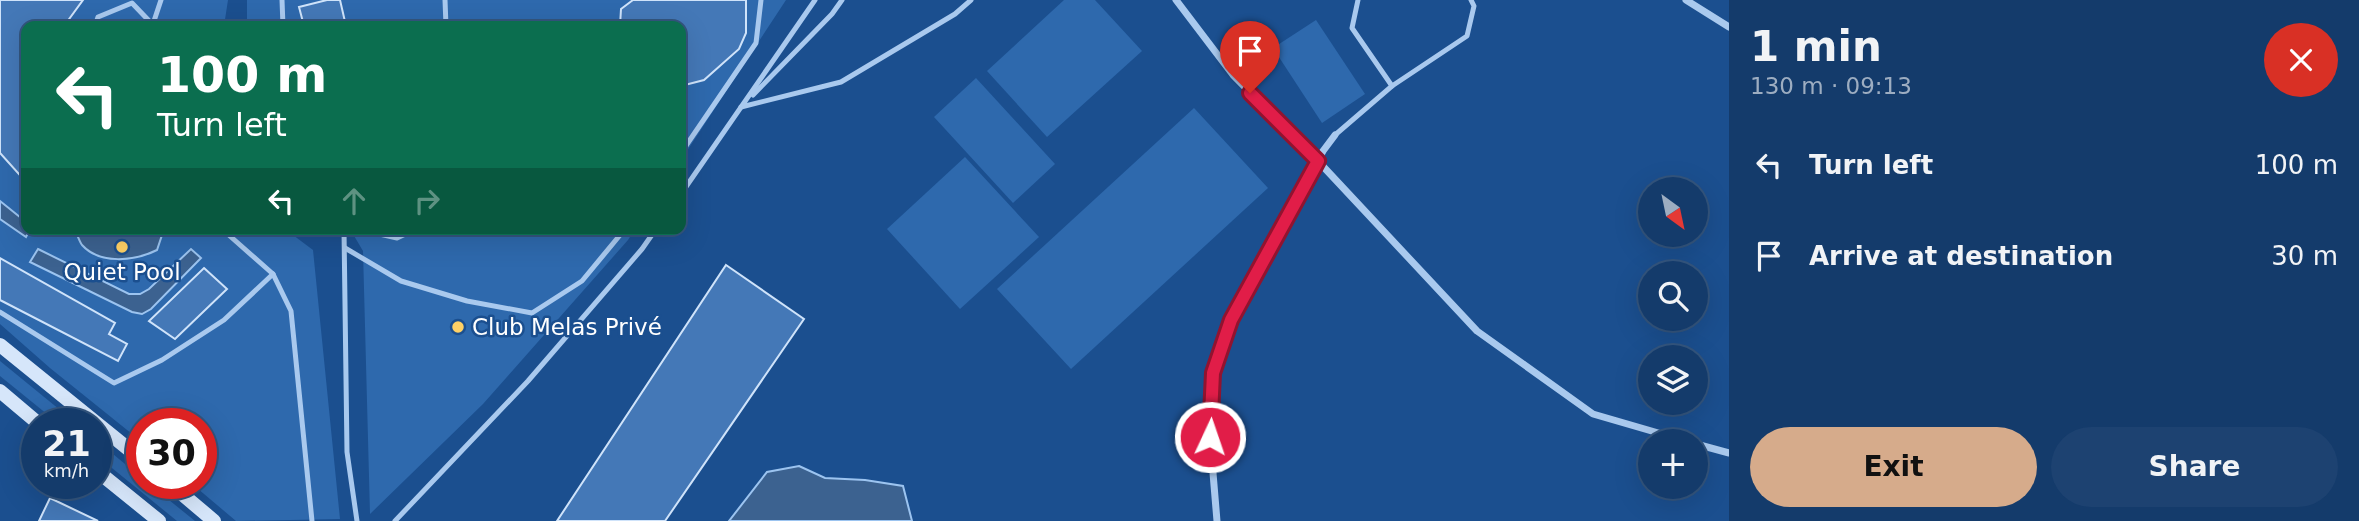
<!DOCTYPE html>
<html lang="en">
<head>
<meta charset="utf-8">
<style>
  body { margin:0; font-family:"DejaVu Sans",sans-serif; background:#1d4271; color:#f1f3f6; height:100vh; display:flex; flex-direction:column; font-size:26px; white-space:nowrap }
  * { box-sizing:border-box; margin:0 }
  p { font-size:23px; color:#9dadc1 }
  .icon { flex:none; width:38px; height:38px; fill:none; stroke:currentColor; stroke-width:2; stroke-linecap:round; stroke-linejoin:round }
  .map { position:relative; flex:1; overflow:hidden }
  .sheet { display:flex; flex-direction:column; background:#143b6b; width:630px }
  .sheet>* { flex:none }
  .top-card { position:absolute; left:21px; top:21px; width:665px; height:214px; border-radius:14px; box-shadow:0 7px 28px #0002,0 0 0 2px #33557e; background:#0b6e4f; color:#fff; overflow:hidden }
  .needle { width:46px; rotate:147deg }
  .fabs { position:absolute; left:1638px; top:177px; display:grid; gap:14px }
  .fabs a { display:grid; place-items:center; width:70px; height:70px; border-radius:50%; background:#143b6b; box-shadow:0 7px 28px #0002,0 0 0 2px #33557e; font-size:35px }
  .speed { position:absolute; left:21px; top:408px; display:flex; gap:14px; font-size:35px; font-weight:700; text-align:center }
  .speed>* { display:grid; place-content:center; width:91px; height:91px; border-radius:50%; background:#143b6b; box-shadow:0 7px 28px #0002,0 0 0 2px #33557e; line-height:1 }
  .speed small { font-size:18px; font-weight:400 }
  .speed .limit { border:10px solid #d22; background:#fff; color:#111 }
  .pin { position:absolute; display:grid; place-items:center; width:60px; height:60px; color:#fff; margin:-72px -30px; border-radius:50% 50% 50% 0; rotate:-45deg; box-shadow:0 0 7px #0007 }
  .pin .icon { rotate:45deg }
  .me { position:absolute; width:77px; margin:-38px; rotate:3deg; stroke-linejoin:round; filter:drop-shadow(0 0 5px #0008) }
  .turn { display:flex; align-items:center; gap:24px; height:147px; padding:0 21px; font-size:32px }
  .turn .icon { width:91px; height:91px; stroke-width:2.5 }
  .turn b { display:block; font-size:49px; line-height:60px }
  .lanes { display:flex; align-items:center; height:66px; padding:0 21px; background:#0003; justify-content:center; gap:35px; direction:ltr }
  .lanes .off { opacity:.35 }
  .round { display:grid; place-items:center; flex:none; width:74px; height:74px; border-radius:37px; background:#1d4271 }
  .summary { display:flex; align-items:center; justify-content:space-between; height:119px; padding:0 21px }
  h1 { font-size:42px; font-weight:600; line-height:52px }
  .action { display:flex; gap:14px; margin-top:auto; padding:14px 21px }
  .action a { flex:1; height:80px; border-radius:42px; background:#d6ab8b; color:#111; font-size:28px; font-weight:600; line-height:80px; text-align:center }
  .action a+a { background:#1d4271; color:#f1f3f6 }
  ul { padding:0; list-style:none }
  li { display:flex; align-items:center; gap:21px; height:91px; padding:0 21px }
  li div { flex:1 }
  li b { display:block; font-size:26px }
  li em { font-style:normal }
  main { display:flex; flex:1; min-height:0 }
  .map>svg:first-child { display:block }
  .green { fill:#2e69ad }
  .water { fill:#3c6290; stroke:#9cc4f0; stroke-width:2 }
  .building { fill:#4478b7; stroke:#cfe3fa; stroke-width:2 }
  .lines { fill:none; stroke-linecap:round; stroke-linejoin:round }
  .service { stroke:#a9c9ee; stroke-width:5 }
  .minor { stroke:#a9c9ee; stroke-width:7 }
  .secondary { stroke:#d6e6fa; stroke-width:14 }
  .route-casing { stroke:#92132f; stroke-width:18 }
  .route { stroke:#e11d48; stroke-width:12 }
  .poi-dot { fill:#ffd166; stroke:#1b4f8f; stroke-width:2.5 }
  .labels { text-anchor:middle; stroke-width:5; stroke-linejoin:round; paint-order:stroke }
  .poi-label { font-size:23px; fill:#fff; stroke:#1b4f8f }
</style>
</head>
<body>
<main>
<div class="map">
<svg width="1729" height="521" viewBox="0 0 1729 521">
  <rect width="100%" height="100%" fill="#1b4f8f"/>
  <!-- green -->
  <g class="green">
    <path d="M0,0H228L224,26H26V229H285L313,250L340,519L236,521L191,483H201V424H142V442L50,368L0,324Z"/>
    <path d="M247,0H786L681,160V26H247Z"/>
    <path d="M1064,0H1095L1142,51L1047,137L987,71Z"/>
    <path d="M1316,20L1365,94L1322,123L1273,48Z"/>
    <path d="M976,78L1055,164L1013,203L934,117Z"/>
    <path d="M1194,108L1268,188L1071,369L997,289Z"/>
    <path d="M965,157L1039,237L960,309L887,229Z"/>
    <path d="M350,229H635L628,240L483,404L370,514L363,251Z"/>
    <path d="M0,361L76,423H58L0,376Z"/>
    <path d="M96,440L142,478V483H148L195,521H177L96,455Z"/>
  </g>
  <!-- water -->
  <g class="water">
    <path d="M0,201L26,222V229H30L26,237L0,219Z"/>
    <path d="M75,229H99L107,232L115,229H159L162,235L157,250C135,261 100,265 82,245C79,241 77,234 75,229Z"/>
    <path d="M38,249L129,294H140L149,289L191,249L201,258L151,309L142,314L132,312L30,262Z"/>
    <path d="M799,466L825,478L865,480L903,486L912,521H729L767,472Z"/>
  </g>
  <!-- building -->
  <g class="building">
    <path d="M0,0H83L64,26H26V182L0,153Z"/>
    <path d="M327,0H340L346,26H304L299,7Z"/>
    <path d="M633,0H746V33L739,49L704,80L681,86V26H620L621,9Z"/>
    <path d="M0,258L115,323L109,334L127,344L118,361L0,300Z"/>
    <path d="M726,265L804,319L665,521H557Z"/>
    <path d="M204,268L227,289L175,339L149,321Z"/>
    <path d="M50,498L98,521H39Z"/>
  </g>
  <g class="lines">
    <!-- service -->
    <g class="service">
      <path d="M282,0L283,26"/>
      <path d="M445,0L446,26"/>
      <path d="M1358,0L1352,28L1392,86"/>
      <path d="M153,24L161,0"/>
      <path d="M95,26L98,17L132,3L154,26"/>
      <path d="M753,95L832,14L842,0"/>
      <path d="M741,107L841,82L955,14L971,0"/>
      <path d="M1335,135L1392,86L1467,36L1474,6L1471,0"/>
      <path d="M681,153L756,43L761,0"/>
      <path d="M681,194L815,0"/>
      <path d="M222,229L273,274L291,311L312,521"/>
      <path d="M345,248L401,281L467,301L532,313L582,281L625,229"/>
      <path d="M0,312L114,383L162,360L224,320L273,274"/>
      <path d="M357,521L347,452L344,230H362L397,238L416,229"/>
      <path d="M395,521L528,381L642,249L656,229"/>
    </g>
    <!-- minor -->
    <g class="minor">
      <path d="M1176,0L1233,75L1318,161L1477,331L1593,414L1686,441"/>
      <path d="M1686,0L1729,27"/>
      <path d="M1696,444L1729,453"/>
      <path d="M1217,521L1210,437L1213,373L1231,320L1323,151L1335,135"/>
    </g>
    <!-- secondary -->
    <g class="secondary">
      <path d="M0,345L142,460"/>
      <path d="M0,391L39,424"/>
      <path d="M96,470L159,521"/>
      <path d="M169,483L214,521"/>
    </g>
  </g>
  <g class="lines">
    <!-- route casing -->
    <g class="route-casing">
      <path id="route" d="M1210,437L1213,373L1231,320L1318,161L1250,93"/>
    </g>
    <!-- route -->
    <use href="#route" class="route"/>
  </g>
  <!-- markers -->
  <g class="poi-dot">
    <circle cx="122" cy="247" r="7"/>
    <circle cx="458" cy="327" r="7"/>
  </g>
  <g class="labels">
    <!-- poi labels -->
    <g class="poi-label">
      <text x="122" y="280">Quiet Pool</text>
      <text x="472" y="335" text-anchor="start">Club Melas Privé</text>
    </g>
  </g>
</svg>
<div class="fabs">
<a><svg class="needle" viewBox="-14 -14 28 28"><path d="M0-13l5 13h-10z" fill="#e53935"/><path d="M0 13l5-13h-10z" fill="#9dadc1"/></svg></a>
<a><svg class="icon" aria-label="search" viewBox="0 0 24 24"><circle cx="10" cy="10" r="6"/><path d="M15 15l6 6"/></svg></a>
<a><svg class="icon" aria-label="layers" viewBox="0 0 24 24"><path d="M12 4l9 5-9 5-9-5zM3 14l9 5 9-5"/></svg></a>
<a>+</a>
</div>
<div class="speed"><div>21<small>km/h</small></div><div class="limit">30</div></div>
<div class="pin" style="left:1250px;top:93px;background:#d93025"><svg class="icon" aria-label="arrive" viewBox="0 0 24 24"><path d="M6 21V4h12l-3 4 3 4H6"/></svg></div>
<svg class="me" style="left:1210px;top:437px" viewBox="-20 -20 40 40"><circle r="17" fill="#e11d48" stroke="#fff" stroke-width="3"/><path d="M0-11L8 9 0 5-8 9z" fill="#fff"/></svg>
<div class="top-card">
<div class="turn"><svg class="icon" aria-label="left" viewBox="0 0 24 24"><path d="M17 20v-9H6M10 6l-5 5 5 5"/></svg><div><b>100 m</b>Turn left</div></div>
<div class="lanes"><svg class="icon" aria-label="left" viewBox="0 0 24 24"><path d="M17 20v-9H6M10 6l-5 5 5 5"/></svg><svg class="icon off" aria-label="ahead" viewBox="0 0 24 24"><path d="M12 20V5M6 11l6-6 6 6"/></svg><svg class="icon off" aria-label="right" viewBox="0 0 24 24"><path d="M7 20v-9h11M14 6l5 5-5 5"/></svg></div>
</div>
</div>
<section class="sheet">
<div class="summary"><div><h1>1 min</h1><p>130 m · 09:13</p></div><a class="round" style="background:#d93025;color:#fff"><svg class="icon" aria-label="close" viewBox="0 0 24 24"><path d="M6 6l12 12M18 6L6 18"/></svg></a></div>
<ul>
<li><svg class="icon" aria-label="left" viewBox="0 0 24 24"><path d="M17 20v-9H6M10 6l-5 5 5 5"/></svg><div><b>Turn left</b></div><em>100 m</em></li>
<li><svg class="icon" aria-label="arrive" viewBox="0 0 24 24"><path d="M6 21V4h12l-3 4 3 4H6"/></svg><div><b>Arrive at destination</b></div><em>30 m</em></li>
</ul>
<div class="action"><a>Exit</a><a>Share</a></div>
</section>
</main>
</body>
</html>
